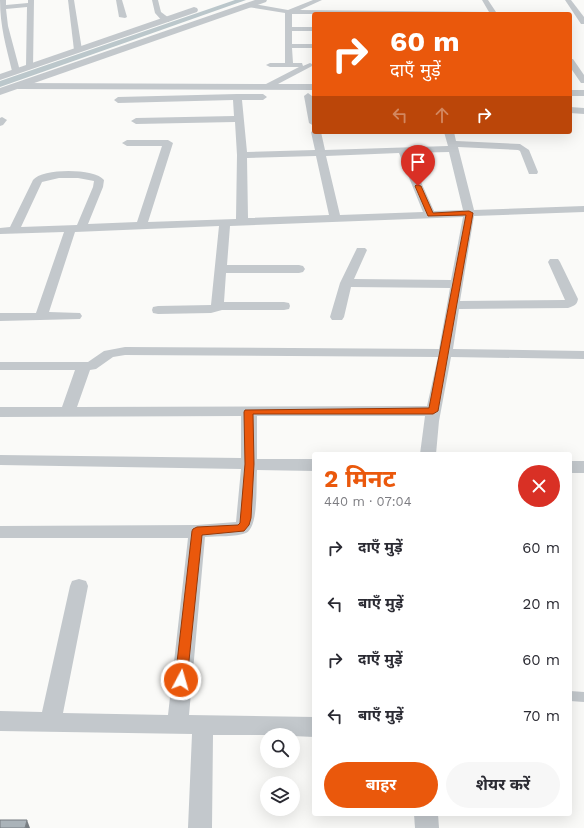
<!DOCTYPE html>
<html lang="hi">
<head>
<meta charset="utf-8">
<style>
  body { margin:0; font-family:"Work Sans","Noto Sans Devanagari",sans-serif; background:#f7f7f7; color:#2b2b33; height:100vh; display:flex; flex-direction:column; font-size:15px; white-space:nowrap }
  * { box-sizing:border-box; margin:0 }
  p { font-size:13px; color:#7c7c81 }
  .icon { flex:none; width:22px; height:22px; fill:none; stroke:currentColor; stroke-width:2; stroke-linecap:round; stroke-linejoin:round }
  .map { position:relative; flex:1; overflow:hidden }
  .sheet { position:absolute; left:312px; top:452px; width:260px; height:364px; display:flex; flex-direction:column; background:#fff; border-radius:4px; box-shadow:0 4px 16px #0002 }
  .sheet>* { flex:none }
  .hud { position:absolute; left:312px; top:12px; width:260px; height:122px; border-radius:4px; box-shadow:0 4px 16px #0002; background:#ea580c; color:#fff; overflow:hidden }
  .tools { position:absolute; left:260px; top:728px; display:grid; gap:8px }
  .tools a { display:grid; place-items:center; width:40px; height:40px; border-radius:50%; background:#fff; box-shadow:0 4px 16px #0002; font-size:20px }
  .pin { position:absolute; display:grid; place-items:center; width:34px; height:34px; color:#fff; margin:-41px -17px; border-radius:50% 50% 50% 0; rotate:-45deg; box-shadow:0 0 4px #0007 }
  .pin .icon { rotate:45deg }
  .me { position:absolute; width:44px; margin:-22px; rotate:6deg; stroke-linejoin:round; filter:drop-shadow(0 0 3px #0008) }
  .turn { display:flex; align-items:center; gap:14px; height:84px; padding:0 12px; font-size:18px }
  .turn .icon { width:52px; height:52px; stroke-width:2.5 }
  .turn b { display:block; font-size:28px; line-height:34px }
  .lanes { display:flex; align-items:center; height:38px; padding:0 12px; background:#0003; justify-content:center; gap:20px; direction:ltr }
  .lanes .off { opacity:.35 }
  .round { display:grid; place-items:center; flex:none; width:42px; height:42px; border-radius:21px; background:#f7f7f7 }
  .head { display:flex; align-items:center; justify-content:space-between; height:68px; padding:0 12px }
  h1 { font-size:24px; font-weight:700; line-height:30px; color:#ea580c }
  .button { display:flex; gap:8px; margin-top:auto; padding:8px 12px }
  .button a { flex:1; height:46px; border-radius:24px; background:#ea580c; color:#fff; font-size:16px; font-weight:700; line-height:46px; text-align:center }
  .button a+a { background:#f7f7f7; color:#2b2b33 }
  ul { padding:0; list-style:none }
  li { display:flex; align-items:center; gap:12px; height:56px; padding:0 12px }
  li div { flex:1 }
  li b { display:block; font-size:15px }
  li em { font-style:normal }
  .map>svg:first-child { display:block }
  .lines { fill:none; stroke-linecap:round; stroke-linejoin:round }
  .canal { fill:#bbc7cb; fill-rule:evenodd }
  .service { fill:#c3c8cc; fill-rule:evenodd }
  .minor { fill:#c3c8cc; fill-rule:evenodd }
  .tertiary { fill:#c3c8cc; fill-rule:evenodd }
  .shaded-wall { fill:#777d82 }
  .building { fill:#aab3b9; stroke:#777d82 }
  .route { fill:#ea580c; stroke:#983908 }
</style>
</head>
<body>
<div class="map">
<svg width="584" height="828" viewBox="0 0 584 828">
  <rect width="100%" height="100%" fill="#fafaf8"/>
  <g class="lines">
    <!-- canal -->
    <path class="canal" d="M235,0H246L0,87V81Z"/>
    <!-- service -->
    <path class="service" d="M570,691L584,692V702L570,701Z"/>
    <!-- minor -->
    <g class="minor">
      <path d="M0,0H6V5L28,3V0H34L33,68H30L26,66L27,7L6,9L8,26L20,71L16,73L12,71C6,46 0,26 0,0Z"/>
      <path d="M68,0H74L82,50L78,52L74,50Z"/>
      <path d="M116,0H122L127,17L125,18L119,17Z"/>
      <path d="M152,0H158L161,12L169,18V22H163L155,13Z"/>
      <path d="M313,0H322L300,10L489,12L482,0H488L496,12H531L534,14H292V27H314V31H292V44H314V48H292L293,63H302L303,66L310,63L314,65L278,84H314V90L18,89L14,86L18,83L266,84L299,67H270L266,65L270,63H285V13L248,7L245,5L248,3L288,10Z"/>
      <path d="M565,0H571L584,17V24H581Z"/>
      <path d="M570,59H573L584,75V83H581L570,67Z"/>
      <rect x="570" y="90" width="14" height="6"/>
      <path d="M308,93L312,96L314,103V126L309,123L304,96Z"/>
      <path d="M237,94H263L267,97L263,100H242L247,152L315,150L311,132L314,130V132H321L325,150L448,146L444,132H454L456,141L520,144L529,150L538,172L537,174H529L520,151L518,150L458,147L474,210L584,206V212L474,216L460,301L565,300L548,262L550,259H558L560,262L578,299C577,305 574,306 568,308L459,309L453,349L584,351V359L451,357L439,421L436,454H420L425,416H257V459H314V471L257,470C256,483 259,527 246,533C236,537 216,536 205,537L189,715L314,717V737L293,736V735H213L212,828H188L192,734L0,731V711L42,712L70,586L72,581L79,579L86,581L88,586L63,713L168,715L188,538H0V526L197,525L236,522L241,469L0,465V455L241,458V416L0,417V407H62L75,370H0V362H88L104,351L125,347L439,349L450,288L351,287L344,317L342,320H332L330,317L340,283L357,248H365L367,250L354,279L451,280L463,217L230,226L227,265H299L303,266L305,269L303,272L299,273H226L224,302H284L289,303L290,306L289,309L284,310H222L211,313L158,314L153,313L152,310L153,307L158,306L211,305L219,226L75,232L49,312L80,313L82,316L80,319L0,321V313H36L64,232L0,234V228L10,227L33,180C42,168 95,168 104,180L103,187L88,224L137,222L162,146H127L122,143L127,140H168L173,143L148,222L236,219L237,155L235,122L136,124L131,121L136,118L234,116L233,100L118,103L114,100L118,97ZM449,152L463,210L434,211L408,153ZM399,153L423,212L340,215L326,156ZM316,156L329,215L248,218L247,158ZM59,178H78L94,181L93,187L77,225L21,227L42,182ZM125,355L438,357L427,406L77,407L90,370L96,369L113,357Z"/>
      <path d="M570,107L584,108V114L570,113Z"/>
      <path d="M2,117L7,120L3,125L0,126V118Z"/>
      <rect x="570" y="461" width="14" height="12"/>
      <path d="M414,814H438L439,828H415Z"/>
    </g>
    <!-- tertiary -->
    <g class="tertiary">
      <path d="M255,0H267L266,2L0,95V88Z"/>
      <path d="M194,7L197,8L198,10L197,12L0,80V74Z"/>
    </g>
  </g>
  <!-- shaded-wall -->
  <path class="shaded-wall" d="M27,820L30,828H25Z"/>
  <!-- building -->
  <path class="building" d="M0,820H27L25,828H0Z"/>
  <!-- route -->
  <path class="route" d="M416,185L421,186L433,213L469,211L473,213L438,411L433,414H253L254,464L251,518L249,525L244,531L202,535L187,680L186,684L181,686L177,684L175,680L192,531L193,529L197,527L238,525L240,523L245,464L244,412L245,410L429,408L466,215L428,216L415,186Z"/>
</svg>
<div class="tools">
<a><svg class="icon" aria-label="search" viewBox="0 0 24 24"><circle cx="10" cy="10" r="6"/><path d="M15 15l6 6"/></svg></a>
<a><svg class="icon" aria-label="layers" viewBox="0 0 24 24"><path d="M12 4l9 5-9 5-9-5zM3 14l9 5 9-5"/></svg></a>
</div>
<div class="pin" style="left:418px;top:186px;background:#d93025"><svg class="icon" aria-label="arrive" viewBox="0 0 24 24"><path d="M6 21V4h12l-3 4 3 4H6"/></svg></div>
<svg class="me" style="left:181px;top:680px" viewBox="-20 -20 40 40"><circle r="17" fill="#ea580c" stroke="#fff" stroke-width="3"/><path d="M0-11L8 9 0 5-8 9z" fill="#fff"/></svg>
<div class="hud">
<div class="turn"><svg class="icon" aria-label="right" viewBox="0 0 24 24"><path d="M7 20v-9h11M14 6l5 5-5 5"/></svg><div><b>60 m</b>दाएँ मुड़ें</div></div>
<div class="lanes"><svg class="icon off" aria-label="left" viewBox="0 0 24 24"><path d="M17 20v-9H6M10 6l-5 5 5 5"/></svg><svg class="icon off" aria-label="ahead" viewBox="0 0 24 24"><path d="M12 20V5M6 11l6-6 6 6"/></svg><svg class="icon" aria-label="right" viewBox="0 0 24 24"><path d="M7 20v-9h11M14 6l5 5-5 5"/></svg></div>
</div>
<section class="sheet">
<div class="head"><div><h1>2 मिनट</h1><p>440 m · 07:04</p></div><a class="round" style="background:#d93025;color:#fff"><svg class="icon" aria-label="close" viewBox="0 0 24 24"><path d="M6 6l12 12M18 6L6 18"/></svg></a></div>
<ul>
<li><svg class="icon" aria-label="right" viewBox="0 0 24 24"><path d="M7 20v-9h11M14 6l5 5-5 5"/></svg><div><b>दाएँ मुड़ें</b></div><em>60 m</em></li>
<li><svg class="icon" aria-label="left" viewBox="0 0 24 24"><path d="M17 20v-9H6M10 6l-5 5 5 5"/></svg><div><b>बाएँ मुड़ें</b></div><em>20 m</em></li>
<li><svg class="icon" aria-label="right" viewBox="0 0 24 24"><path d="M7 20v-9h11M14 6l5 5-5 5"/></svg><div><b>दाएँ मुड़ें</b></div><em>60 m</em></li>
<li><svg class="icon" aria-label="left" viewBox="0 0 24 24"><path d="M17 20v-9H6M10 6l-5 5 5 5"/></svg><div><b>बाएँ मुड़ें</b></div><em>70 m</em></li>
</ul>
<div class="button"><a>बाहर</a><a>शेयर करें</a></div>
</section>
</div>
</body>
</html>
